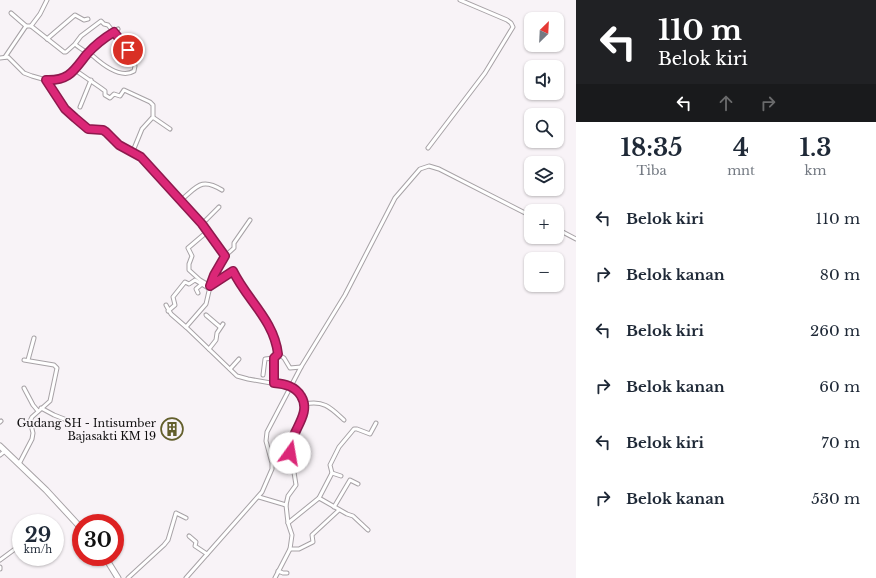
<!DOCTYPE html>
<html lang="id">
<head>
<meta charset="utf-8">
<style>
  body { margin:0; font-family:"Libre Baskerville",serif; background:#f2f2f3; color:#1f2937; height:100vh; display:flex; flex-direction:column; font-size:15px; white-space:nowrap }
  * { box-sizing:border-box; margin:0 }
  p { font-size:13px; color:#747a83 }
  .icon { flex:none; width:22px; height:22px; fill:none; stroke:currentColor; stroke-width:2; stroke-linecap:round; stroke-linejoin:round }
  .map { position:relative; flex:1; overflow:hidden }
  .details { display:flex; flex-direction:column; background:#fff; width:300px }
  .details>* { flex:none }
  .top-card { background:#202124; color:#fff; overflow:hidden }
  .needle { width:26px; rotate:24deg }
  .controls { position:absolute; left:524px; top:12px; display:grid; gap:8px }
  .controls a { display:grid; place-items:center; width:40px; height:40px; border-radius:8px; background:#fff; box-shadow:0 1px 3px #0004; font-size:20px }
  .speed { position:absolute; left:12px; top:514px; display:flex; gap:8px; font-size:20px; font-weight:700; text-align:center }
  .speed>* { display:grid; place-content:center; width:52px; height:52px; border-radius:50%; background:#fff; box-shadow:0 1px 3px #0004; line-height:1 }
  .speed small { font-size:10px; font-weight:400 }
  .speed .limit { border:6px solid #d22; background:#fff; color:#111 }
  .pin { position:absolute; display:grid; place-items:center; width:34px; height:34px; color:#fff; margin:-17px; border:2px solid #fff; border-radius:50%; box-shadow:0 1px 4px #0007 }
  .me { position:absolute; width:44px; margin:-22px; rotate:13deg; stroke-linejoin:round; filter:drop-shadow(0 0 3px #0008) }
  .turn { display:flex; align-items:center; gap:14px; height:84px; padding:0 16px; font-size:18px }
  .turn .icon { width:52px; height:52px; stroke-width:2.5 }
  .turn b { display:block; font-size:28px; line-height:34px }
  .lanes { display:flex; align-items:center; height:38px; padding:0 16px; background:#0003; justify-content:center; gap:20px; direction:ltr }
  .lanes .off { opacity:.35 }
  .eta { display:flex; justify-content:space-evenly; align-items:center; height:68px; text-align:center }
  .eta b { font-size:24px; font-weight:700; line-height:28px }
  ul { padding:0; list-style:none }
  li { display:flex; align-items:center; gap:12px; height:56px; padding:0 16px }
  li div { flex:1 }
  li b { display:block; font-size:15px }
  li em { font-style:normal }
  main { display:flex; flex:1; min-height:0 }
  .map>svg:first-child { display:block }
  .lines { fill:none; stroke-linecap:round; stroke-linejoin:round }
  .minor-casing { stroke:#a7a2a6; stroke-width:5 }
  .trunk-casing { stroke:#a7a2a6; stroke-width:7 }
  .minor { stroke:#fff; stroke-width:3 }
  .trunk { stroke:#fff; stroke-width:5 }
  .route-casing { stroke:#8e194d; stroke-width:10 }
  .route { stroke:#db2777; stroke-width:7 }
  .labels { text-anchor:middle; stroke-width:3; stroke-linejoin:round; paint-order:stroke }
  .poi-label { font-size:11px; fill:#100f10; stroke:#f8f3f7; text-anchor:end }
</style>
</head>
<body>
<main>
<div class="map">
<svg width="576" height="578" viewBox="0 0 576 578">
  <rect width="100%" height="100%" fill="#f8f3f7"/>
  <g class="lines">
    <!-- minor casing -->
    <g class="minor-casing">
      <g id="minor">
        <path d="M11,13L26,26H31L64,52H66L75,44C80,49 87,52 93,56C103,65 121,79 134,71L135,66L134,63L131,60L128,50L108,25L104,24L101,21L81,36L75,44"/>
        <path d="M31,26L40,14L47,0"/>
        <path d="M47,39L75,15L84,20L88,19"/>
        <path d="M5,57L26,26"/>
        <path d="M0,58L8,57L24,73L32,76L46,80L61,79L75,70L88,54L100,40L118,29"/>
        <path d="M75,70L101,88L105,91V95L110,98L114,94L120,96L124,90L150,102L153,105V117"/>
        <path d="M46,80L65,109L75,118L88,129L106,131L119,145L141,157L202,224L225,256L212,278L206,304L186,327L237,376L248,379L288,386L295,390L302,398L305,404L303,415L292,439L290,447L296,485L288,496L286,505L288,523L292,535L290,549L275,578"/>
        <path d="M80,107L91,80"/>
        <path d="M428,148L485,73L513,27L511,23L507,20L460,0"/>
        <path d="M133,151L142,129L152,118H154L170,129"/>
        <path d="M181,200C197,187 201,177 222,190"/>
        <path d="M202,224L219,207"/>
        <path d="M557,229L576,239"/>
        <path d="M208,231L188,248L192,256L189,264V270L200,280L210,286L233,271C248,299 274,320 278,354L274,358V383"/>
        <path d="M225,256L234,248V243L250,220"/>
        <path d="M198,293L196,289L202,284"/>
        <path d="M166,305L171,314L186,327"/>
        <path d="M168,311L175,305L173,297L185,282L189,284L195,280L210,289"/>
        <path d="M206,315L220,327"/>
        <path d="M209,349L216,340L217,333L223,324"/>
        <path d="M278,354L284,358L290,368L301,367"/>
        <path d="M28,360L34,338"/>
        <path d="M230,369L239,359"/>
        <path d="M263,375L265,359L274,358"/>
        <path d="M24,388L33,405L38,411"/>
        <path d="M305,404C324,400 331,408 344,420"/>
        <path d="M41,408L54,415L77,424"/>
        <path d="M0,422L1,421"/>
        <path d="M0,455L5,451"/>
        <path d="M19,464L32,439L33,433L30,421L32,417L50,401L57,368L54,365L24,360"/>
        <path d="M292,464L304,460"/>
        <path d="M332,473L341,476"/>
        <path d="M259,497L286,505"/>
        <path d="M319,498L332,473L330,465L339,447L354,429H357L370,434L376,423"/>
        <path d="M334,507L350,480L358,484"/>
        <path d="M288,523L319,498L347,514L353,516L368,530"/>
        <path d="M189,536L196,542L195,546L207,554"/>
        <path d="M290,549H299L313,542L312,535L339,510"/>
        <path d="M0,560L15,549"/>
        <path d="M0,567V569"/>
        <path d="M278,571L283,573H287"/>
        <path d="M128,578L164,545L168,540L176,513L186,518"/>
        <path d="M186,578L262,492L272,469V463L266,441L267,432L301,367L345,295L395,198L420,169L429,166L439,169L531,216"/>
      </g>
    </g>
    <!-- trunk casing -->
    <g class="trunk-casing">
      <g id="trunk">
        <path d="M0,446L46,490L81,528"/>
        <path d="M105,557L118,578"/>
      </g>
    </g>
    <!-- minor -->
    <use href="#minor" class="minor"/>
    <!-- trunk -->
    <use href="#trunk" class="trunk"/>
  </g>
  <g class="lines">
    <!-- route casing -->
    <g class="route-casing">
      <path id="route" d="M128,50L114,32C104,38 95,45 87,54C74,70 70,81 46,80L65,109L75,118L88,129L103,130L106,132L119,145L141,157L202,224L225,256L214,275L210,286L233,271C247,300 274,320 278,354L274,358V383C285,384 295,386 301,396C313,415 288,433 290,453"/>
    </g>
    <!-- route -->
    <use href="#route" class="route"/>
  </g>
  <!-- icons -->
  <defs>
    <g id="building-ring" transform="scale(1.15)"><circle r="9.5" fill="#f8f3f7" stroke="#635f2c" stroke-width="1.5"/><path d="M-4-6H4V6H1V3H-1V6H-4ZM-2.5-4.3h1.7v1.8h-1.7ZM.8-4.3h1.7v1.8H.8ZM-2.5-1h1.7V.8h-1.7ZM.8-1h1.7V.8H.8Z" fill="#635f2c"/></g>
  </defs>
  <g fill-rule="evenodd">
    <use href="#building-ring" x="172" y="429"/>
  </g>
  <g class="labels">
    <!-- poi labels -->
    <g class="poi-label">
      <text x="156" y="427">Gudang SH - Intisumber<tspan x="156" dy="13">Bajasakti KM 19</tspan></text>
    </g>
  </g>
</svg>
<div class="controls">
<a><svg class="needle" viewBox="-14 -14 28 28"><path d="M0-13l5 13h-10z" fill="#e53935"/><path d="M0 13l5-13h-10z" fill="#747a83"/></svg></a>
<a><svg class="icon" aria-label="sound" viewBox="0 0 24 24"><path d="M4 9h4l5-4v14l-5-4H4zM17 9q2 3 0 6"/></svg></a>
<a><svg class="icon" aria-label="search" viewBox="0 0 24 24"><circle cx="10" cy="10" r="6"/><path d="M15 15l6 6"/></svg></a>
<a><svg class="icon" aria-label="layers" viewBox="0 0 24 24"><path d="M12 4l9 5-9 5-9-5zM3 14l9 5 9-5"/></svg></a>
<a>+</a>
<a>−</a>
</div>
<div class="speed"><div>29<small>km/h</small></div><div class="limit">30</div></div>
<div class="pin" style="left:128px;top:50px;background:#d93025"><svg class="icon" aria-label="arrive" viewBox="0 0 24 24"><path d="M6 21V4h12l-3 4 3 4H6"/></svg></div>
<svg class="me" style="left:290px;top:453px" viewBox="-20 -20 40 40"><circle r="19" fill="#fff"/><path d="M0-13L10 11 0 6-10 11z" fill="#db2777"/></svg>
</div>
<section class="details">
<div class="top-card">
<div class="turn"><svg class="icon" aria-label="left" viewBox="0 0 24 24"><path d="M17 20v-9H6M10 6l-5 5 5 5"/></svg><div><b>110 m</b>Belok kiri</div></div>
<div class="lanes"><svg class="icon" aria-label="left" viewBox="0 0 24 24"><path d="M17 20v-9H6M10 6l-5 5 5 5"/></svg><svg class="icon off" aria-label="ahead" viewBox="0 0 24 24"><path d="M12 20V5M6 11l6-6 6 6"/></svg><svg class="icon off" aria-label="right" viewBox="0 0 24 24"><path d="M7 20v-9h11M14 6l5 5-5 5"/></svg></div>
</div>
<div class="eta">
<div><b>18:35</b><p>Tiba</p></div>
<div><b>4</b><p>mnt</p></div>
<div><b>1.3</b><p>km</p></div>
</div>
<ul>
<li><svg class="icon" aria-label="left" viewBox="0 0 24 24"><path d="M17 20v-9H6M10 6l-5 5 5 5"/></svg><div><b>Belok kiri</b></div><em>110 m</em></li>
<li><svg class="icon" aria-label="right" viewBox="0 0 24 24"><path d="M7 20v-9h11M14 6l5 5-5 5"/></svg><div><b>Belok kanan</b></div><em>80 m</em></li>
<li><svg class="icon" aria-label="left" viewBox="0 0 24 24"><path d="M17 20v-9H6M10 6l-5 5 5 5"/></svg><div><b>Belok kiri</b></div><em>260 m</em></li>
<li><svg class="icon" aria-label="right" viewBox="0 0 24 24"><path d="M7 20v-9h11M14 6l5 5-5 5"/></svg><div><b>Belok kanan</b></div><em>60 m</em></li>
<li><svg class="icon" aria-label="left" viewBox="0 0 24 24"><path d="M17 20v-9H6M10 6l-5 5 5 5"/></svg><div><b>Belok kiri</b></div><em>70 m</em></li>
<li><svg class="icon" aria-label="right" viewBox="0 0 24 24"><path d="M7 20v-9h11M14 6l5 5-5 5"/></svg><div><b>Belok kanan</b></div><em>530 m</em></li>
</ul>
</section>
</main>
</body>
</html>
